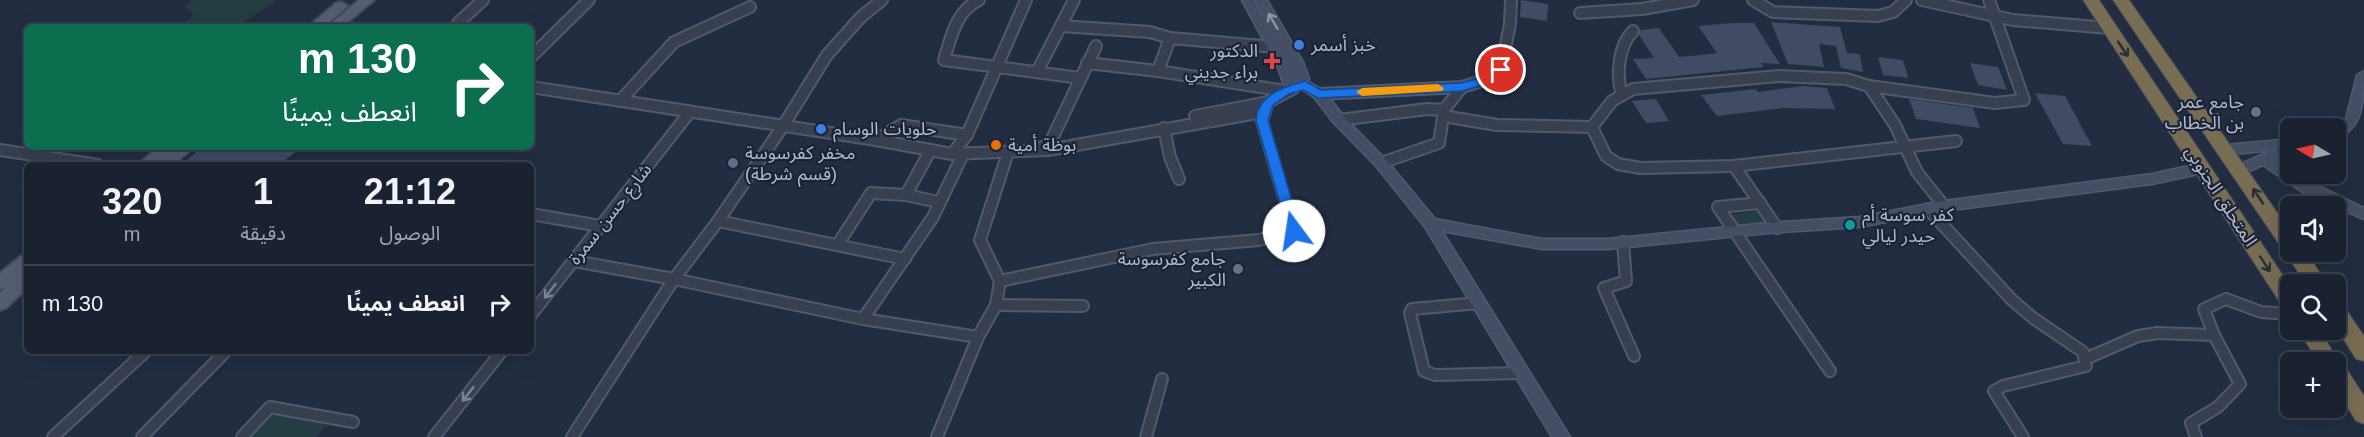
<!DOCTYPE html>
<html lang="ar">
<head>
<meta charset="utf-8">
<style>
  body { margin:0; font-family:Arial,"Noto Sans Arabic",sans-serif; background:#272f3e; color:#f1f3f6; direction:rtl; height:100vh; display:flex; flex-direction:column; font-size:22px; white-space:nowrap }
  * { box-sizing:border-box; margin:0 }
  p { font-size:20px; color:#9fa4ac }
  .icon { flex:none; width:33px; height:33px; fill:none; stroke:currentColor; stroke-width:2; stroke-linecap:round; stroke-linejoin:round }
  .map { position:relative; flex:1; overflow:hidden; direction:ltr }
  .side { position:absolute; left:24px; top:162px; width:510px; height:192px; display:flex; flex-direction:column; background:#1a2232; border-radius:9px; box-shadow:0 6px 24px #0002,0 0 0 2px #383f4d; direction:rtl }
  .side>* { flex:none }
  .top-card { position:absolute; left:24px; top:24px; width:510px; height:126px; border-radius:9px; box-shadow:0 6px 24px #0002,0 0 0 2px #383f4d; direction:rtl; background:#0b6e4f; color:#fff; overflow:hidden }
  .needle { width:39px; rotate:279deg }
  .tools { position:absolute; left:2280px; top:118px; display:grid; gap:12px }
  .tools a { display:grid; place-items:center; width:66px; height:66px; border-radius:9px; background:#1a2232; box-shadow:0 6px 24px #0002,0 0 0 2px #383f4d; font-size:30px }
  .pin { position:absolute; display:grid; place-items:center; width:51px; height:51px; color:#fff; margin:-26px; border:3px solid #fff; border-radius:50%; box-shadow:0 2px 6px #0007 }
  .me { position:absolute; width:66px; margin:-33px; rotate:346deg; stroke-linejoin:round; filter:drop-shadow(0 0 4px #0008) }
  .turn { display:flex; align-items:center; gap:21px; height:126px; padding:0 18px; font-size:27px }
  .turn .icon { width:78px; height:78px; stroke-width:2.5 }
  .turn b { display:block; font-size:42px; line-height:51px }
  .eta { display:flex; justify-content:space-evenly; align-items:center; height:102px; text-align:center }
  .eta b { font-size:36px; font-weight:700; line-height:42px }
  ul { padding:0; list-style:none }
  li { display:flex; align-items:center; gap:18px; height:78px; padding:0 18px; border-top:2px solid #383f4d }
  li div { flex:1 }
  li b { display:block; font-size:22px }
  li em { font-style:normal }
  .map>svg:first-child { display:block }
  .green { fill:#243d43 }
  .building { fill:#414c64 }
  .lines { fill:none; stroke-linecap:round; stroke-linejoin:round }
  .street-casing { stroke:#515a6c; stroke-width:14 }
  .secondary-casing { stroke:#515a6c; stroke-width:3 }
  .primary-casing { stroke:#40485a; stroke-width:4 }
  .highway-casing { stroke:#3e4759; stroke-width:2 }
  .street { stroke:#373f51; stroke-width:10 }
  .secondary { fill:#444e65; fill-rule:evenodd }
  .primary { fill:#545e71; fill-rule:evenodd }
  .highway { fill:#786d53; fill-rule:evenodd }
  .oneway { stroke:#8c95a8 }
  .oneway2 { stroke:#292f3a }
  .oneway3 { stroke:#7b8395 }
  .route { fill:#1a73e8; stroke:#114b97; stroke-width:1.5 }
  .slow { fill:#f59e0b }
  .shop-dot { fill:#3f7fe0; stroke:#1b2436; stroke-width:2 }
  .health-dot { fill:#e0444e; stroke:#1b2436; stroke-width:2 }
  .worship-dot { fill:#6b7280; stroke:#1b2436; stroke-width:2 }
  .food-dot { fill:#e8710a; stroke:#1b2436; stroke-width:2 }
  .service-dot { fill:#5c6f8a; stroke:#1b2436; stroke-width:2 }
  .culture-dot { fill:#0f9aa8; stroke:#1b2436; stroke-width:2 }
  .labels { text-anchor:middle; stroke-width:4.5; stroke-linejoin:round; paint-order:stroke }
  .poi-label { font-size:18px; fill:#b3bbcc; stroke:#1b2436; text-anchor:start }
  .street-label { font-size:18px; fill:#b3bbcc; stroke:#1b2436 }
</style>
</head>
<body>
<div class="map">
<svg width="2364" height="437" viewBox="0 0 2364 437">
  <rect width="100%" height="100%" fill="#222d42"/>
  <!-- green -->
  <g class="green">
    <path d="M190,0H277L236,27H180L194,15L184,8Z"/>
    <path d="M1758,211L1768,228L1737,230L1726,215Z"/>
    <path d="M270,407L332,419L316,437H242Z"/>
  </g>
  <!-- building -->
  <g class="building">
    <path d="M1521,0L1548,4L1547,21L1520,17Z"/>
    <path d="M1771,22L1840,27L1847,53L1860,54L1863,72L1841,68L1836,46L1819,44L1824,67L1788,64Z"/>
    <path d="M1731,23H1754L1780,64L1761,63L1764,67L1646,79L1633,59L1654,58L1639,35L1640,30L1659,28L1679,57L1700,55L1717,53L1698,26Z"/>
    <path d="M1878,57L1903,60L1908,78L1883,75Z"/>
    <path d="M1970,63L1998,67L2007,90L1978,85Z"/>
    <path d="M1803,86L1827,88L1835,109L1784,108L1717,116L1701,95L1756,89L1758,92Z"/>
    <path d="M2035,93L2065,96L2092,146L2063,144Z"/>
    <path d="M1656,99L1669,121L1646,123L1632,101Z"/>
    <path d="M1909,99L1973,108L1980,128L1916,119Z"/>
    <path d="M202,147H302L279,165H181Z"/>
  </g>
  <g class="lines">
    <!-- street casing -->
    <g class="street-casing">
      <g id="street">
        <path d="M979,0C956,11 951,37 944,60L1080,78"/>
        <path d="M1753,0L1773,12L1878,16L1893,12L1906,0"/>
        <path d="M1922,0L2013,20L2109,28"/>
        <path d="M1580,13L1642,9L1693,0"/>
        <path d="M458,23L483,0"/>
        <path d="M1061,26L1150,32L1170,38L1274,47"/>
        <path d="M531,57L589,0"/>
        <path d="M1087,63L1158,71L1285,91"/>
        <path d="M1158,71L1170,38"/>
        <path d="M1037,72L1074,0"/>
        <path d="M1869,86L1995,103L2024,100L1989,0"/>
        <path d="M531,87L876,140L952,154L1048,150L1263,112"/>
        <path d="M1319,94L1462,87L1485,80L1501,70L1510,24L1511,0"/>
        <path d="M1622,95C1616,76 1618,46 1633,31"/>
        <path d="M620,101L674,42L750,7"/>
        <path d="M1195,116L1268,102L1294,88"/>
        <path d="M1443,116L1497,125L1592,127"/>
        <path d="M1339,120L1427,109L1444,110"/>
        <path d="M1592,127L1612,101L1633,89L1779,76L1846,79L1869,86L1895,125L1917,172L1944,206"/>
        <path d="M1592,127L1606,156L1618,164L1641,168L1734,166L1956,141"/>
        <path d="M1164,128L1170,157L1179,179"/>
        <path d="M876,140L901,125L967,135"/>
        <path d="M1039,149L1050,143L1096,46"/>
        <path d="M0,150L98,165"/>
        <path d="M952,154L967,135L1026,0"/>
        <path d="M1381,163L1439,143L1444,110L1462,87"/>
        <path d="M1734,166L1777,228"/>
        <path d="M906,195L930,151"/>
        <path d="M1760,203L1718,207L1830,371"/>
        <path d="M1928,209L2012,300L2033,318L2083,352L2086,366L2003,386L1994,391L2023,437"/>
        <path d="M531,214L600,226"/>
        <path d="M718,221L905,259"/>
        <path d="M1623,242L1626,281L1604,288L1634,356"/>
        <path d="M838,244L871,193L906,195L938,202"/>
        <path d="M574,261L674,279L863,319L978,337"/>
        <path d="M1000,281L1153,249L1259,240L1294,231L1262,121L1268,102"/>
        <path d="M1479,303L1412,309L1410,313L1424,371L1435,375L1522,373"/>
        <path d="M996,305L1083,306"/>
        <path d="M531,315L689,113"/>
        <path d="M863,319L933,217L963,154"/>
        <path d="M2085,359L2138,336L2158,333L2214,335"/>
        <path d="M53,437L146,351"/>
        <path d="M142,437L226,351"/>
        <path d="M242,437L270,407L353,422"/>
        <path d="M434,437L502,351"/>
        <path d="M572,437L674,279L718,221L783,126L827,55L861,17L882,0"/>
        <path d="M937,437L978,337L996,305L1000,281L980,240L1008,152"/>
        <path d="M1146,437L1162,379"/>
        <path d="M2196,437L2191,423L2218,407L2240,384L2214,335L2204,309L2226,299L2261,312L2290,314"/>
      </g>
    </g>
    <!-- secondary casing -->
    <g class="secondary-casing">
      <g id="secondary">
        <path d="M1242,0H1254L1290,65L1255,0H1267L1303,62L1309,79L1307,81L1324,91L1344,117L1386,160L1435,219L1542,239H1608L1768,223L1859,217L1944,201L2152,174L2203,163L2210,168L2203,173L2152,184L1944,211L1859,227L1768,233L1608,249H1542L1442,231L1570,437H1552L1425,227L1376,166L1334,123L1314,97L1300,88V83L1295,79L1291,67L1296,82L1289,86L1284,85L1277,65Z"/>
        <path d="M2364,71C2364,96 2364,131 2336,137V129H2332L2346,119L2357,75Z"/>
        <path d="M2290,139V148L2272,150L2279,155L2275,159L2290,170V174C2297,174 2352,203 2364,208V219L2304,193L2263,165L2239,175L2232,170L2234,167L2272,150L2226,155L2219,150L2226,145Z"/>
      </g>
    </g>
    <!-- primary casing -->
    <g class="primary-casing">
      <g id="primary">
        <path d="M359,0H374L342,27H326Z"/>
        <path d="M341,2L348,6L324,27H308L336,3Z"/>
        <path d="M158,147H194L173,165H138Z"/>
        <path d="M27,254V270L23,273L27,272V288L6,308L0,310V293L5,288L0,289V273L21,256Z"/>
      </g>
    </g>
    <!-- highway casing -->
    <g class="highway-casing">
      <g id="highway">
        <path d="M2083,0H2099L2290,286V310L2283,307Z"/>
        <path d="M2113,0H2129L2290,231V252H2306L2328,285H2307Z"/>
        <path d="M2336,303L2343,305L2364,336V361L2356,359L2336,327Z"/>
        <path d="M2298,330H2320L2340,364L2344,365L2364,396V424L2356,421L2336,389V363H2319Z"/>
      </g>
    </g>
    <!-- street -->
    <use href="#street" class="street"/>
    <!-- secondary -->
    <use href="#secondary" class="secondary"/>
    <!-- primary -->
    <use href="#primary" class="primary"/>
    <!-- highway -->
    <use href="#highway" class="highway"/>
  </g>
  <!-- one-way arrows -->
  <defs><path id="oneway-shaft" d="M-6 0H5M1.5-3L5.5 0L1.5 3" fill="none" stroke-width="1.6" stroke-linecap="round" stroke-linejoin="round" transform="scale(1.5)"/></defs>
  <use class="oneway" href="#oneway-shaft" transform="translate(1273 21) rotate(-120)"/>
  <g class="oneway2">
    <use href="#oneway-shaft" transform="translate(2123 49) rotate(56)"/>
    <use href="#oneway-shaft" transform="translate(2258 196) rotate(-124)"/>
    <use href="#oneway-shaft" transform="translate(2265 264) rotate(57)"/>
  </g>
  <g class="oneway3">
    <use href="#oneway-shaft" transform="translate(550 291) rotate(128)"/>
    <use href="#oneway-shaft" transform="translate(468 394) rotate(128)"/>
  </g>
  <!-- route -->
  <path class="route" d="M1501,67L1505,68V73L1489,83L1462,91L1318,98L1303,90L1289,94L1273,105L1268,120L1301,231L1294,236L1289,234L1256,120C1258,95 1283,87 1305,81L1321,90L1461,83L1481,78Z"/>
  <!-- slow -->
  <path class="slow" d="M1438,84L1444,88L1442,91L1362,96L1356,92L1362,88Z"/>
  <!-- markers -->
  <g class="shop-dot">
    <circle cx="1299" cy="45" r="6"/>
    <circle cx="821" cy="129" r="6"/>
  </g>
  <path class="health-dot" d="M1269 52h6v6h6v6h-6v6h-6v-6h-6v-6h6z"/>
  <g class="worship-dot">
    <circle cx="2256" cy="112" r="6"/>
    <circle cx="1238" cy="269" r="6"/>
  </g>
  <circle class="food-dot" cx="996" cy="145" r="6"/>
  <circle class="service-dot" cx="733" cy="163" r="6"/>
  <circle class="culture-dot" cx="1850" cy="225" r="6"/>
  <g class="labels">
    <!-- poi labels -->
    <g class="poi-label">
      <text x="1311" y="51">خبز أسمر</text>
      <text x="1258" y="57" text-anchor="end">الدكتور<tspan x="1258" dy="21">براء جديني</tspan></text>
      <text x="2244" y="108" text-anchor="end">جامع عمر<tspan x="2244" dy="21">بن الخطاب</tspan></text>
      <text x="833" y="135">حلويات الوسام</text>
      <text x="1008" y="151">بوظة أمية</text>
      <text x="745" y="159">مخفر كفرسوسة<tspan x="745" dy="21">(قسم شرطة)</tspan></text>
      <text x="1862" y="221">كفر سوسة أم<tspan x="1862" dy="21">حيدر ليالي</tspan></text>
      <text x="1226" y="265" text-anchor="end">جامع كفرسوسة<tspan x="1226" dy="21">الكبير</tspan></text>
    </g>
    <!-- street labels -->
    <g class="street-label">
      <text transform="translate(2221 196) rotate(57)" y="6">المتحلق الجنوبي</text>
      <text transform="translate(610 214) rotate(-52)" y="6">شارع حسن سمرة</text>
    </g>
  </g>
</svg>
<div class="tools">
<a><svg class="needle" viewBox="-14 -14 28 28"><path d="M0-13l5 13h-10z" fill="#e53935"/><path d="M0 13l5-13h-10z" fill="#9fa4ac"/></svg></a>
<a><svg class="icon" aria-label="sound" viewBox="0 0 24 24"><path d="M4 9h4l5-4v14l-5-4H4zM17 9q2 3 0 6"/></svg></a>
<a><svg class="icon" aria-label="search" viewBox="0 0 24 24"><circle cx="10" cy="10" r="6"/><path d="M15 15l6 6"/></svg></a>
<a>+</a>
</div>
<div class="pin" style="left:1501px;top:70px;background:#d93025"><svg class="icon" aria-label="arrive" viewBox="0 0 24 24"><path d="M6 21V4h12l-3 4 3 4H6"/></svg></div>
<svg class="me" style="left:1294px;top:231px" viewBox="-20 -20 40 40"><circle r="19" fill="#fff"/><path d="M0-13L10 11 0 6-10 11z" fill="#1a73e8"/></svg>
<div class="top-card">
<div class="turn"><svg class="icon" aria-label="right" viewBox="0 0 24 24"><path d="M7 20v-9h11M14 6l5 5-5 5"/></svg><div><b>130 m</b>انعطف يمينًا</div></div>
</div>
<section class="side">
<div class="eta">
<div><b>21:12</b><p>الوصول</p></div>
<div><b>1</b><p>دقيقة</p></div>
<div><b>320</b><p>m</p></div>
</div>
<ul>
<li><svg class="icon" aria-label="right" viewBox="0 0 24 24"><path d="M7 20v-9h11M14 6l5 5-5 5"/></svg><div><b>انعطف يمينًا</b></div><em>130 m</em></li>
</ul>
</section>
</div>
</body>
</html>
